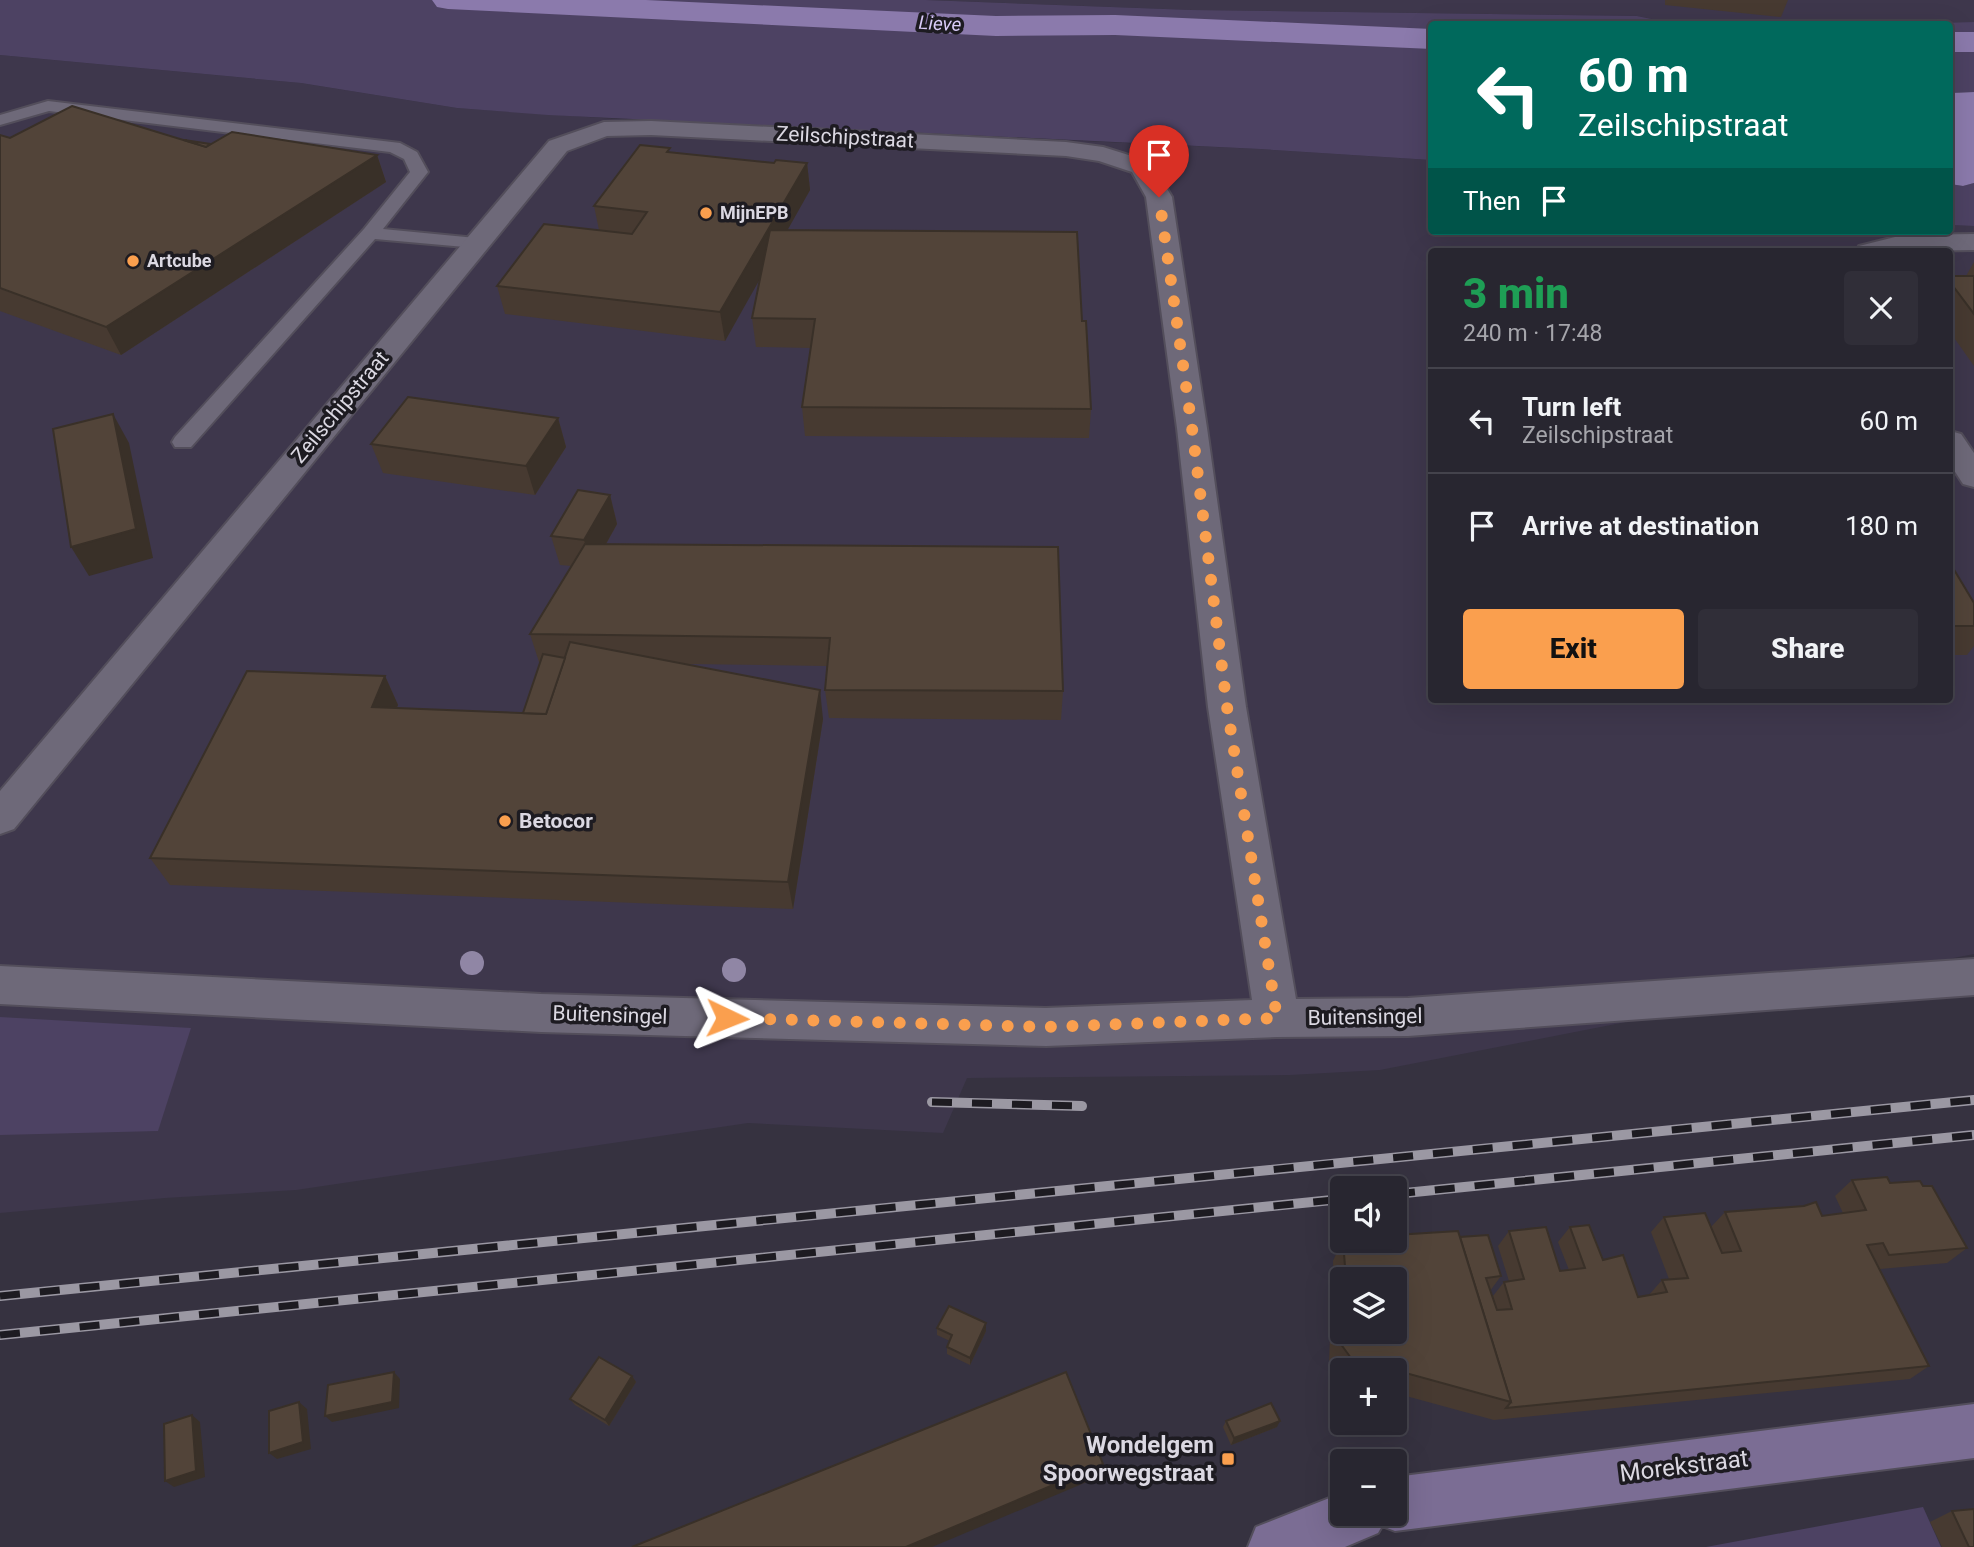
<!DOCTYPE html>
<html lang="en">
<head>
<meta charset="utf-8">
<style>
  body { margin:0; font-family:Roboto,sans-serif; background:#302e38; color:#f1f3f6; height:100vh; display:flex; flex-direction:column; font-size:26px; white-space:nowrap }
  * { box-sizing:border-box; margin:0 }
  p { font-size:23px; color:#a5a5ab }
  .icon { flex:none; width:38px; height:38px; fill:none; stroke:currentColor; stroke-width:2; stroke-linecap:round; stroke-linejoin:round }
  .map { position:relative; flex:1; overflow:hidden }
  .drawer { position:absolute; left:1428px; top:248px; width:525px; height:455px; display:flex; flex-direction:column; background:#282630; border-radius:7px; box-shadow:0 7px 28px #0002,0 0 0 2px #44434c }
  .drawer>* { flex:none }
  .top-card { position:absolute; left:1428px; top:21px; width:525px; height:214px; border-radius:7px; box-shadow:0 7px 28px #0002,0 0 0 2px #44434c; background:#00695c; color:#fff; overflow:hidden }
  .tools { position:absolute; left:1330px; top:1176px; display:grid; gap:14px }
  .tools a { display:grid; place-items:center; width:77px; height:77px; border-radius:7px; background:#282630; box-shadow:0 7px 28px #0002,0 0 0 2px #44434c; font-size:35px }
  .pin { position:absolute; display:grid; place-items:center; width:60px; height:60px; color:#fff; margin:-72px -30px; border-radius:50% 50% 50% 0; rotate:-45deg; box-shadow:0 0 7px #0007 }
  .pin .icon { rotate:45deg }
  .me { position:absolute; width:77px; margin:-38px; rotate:92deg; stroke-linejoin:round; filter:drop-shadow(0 0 5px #0008) }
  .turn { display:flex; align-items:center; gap:24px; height:147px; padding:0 35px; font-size:32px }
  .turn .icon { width:91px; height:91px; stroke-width:2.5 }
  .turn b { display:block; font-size:49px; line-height:60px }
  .then { display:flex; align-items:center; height:66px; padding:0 35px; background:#0003; gap:14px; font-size:26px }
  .round { display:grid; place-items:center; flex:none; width:74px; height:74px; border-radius:7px; background:#302e38 }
  .head { display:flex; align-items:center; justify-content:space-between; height:119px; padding:0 35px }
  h1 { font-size:42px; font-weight:800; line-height:52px; color:#1e9e55 }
  .cta { display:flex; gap:14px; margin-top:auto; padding:14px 35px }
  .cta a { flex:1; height:80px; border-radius:7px; background:#fa9f4e; color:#111; font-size:28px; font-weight:800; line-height:80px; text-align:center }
  .cta a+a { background:#302e38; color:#f1f3f6 }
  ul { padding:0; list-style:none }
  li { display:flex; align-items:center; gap:21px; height:105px; padding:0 35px; border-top:2px solid #44434c }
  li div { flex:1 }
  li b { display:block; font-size:26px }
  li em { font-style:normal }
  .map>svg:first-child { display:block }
  .built { fill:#3e374c; fill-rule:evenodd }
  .green { fill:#4d4263 }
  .water { fill:#8b7aac }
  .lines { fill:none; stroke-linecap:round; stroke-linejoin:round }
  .canal { fill:#8b7aac; fill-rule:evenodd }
  .lane-casing { stroke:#534e5b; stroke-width:4 }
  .street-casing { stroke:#534e5b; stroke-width:4 }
  .secondary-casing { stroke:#534e5b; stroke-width:4 }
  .lane { fill:#6e6979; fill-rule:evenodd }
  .street { fill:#6e6979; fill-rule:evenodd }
  .secondary { fill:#7b6d94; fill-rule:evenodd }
  .rail-casing { stroke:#9b98a3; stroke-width:10 }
  .rail { stroke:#1d1b21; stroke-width:7; stroke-dasharray:20; stroke-linecap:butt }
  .tree { fill:#9086a5 }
  .wall { fill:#473a31; fill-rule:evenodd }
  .shaded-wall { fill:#393028 }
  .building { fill:#524439; stroke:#393028; stroke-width:2 }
  .route { stroke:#fa9f4e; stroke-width:12; stroke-dasharray:0 21.6 }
  .poi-dot { fill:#fa9f4e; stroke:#1d1b21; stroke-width:2.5 }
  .labels { text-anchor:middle; stroke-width:7; stroke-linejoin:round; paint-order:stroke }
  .far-poi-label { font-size:18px; font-weight:bold; fill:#dbd8e2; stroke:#1d1b21; text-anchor:start }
  .far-water-label { font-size:19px; font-style:italic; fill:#daccf9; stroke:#1d1b21 }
  .street-label { font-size:21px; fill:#dbd8e2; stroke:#1d1b21 }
  .poi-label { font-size:21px; font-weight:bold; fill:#dbd8e2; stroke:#1d1b21; text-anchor:start }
  .near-poi-label { font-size:24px; font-weight:bold; fill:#dbd8e2; stroke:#1d1b21; text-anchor:end }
  .near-street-label { font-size:24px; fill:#dbd8e2; stroke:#1d1b21 }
</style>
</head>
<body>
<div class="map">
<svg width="1974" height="1547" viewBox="0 0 1974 1547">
  <rect width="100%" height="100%" fill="#363240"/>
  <!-- built -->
  <g class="built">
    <path d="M926,0H1974V22L1676,24L1637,16L1192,10Z"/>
    <path d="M0,55L301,83L457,108L660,122L1260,149L1431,160L1432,231H1950V225L1974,226V954L1380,1070L1290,1075L967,1078L943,1133L748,1123L296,1190L165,1198L0,1213ZM1432,252H1950V700H1432Z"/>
  </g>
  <!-- green -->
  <g class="green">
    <path d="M0,0H926L1192,10L1637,16L1676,24H1432L1431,160L1260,149L548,115L457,108L301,83L0,55Z"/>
    <path d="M1974,22V92L1950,93V24H1879Z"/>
    <path d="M1974,183V226L1950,225V184L1963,186Z"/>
    <path d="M0,1017L191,1028L158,1131L0,1135Z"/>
    <path d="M1923,1507L1941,1547H1706Z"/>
  </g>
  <!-- water -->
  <path class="water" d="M1974,92V183L1963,186L1950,184V93Z"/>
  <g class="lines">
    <!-- canal -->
    <g class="canal">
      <path d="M432,0H646L996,16L1115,15L1432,29V49L1115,35L996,36L448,9L437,7Z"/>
      <rect x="1950" y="32" width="24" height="20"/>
    </g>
    <!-- lane casing -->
    <g class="lane-casing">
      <path id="lane" d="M48,101L400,143L417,152L428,172L383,229L476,238L485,243L476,248L375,239L191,447H175L172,442L175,437L364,229L410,172L404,159L390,152L49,111L0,125V115Z"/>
    </g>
    <!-- street casing -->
    <g class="street-casing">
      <g id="street">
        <path d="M651,121L1066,142L1103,147L1151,162L1172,197L1207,428L1246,707L1296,999L1408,998L1974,959V995L1408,1036L1277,1037L1046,1046L541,1032L0,1004V966L541,994L1046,1008L1252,1000L1208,707L1177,428L1146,197L1132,172L1099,161L1066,156L651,135L607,136L567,151L14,829L0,834V791L549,141L604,122Z"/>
        <path d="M1974,234V250L1856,252L1859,246L1903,235Z"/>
        <path d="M1950,431L1961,434L1974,453V487L1963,484L1950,464Z"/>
      </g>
    </g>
    <!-- secondary casing -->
    <g class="secondary-casing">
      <path id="secondary" d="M1974,1404V1458L1395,1531L1382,1526L1378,1533L1345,1547H1248L1256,1527L1342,1493V1514H1395V1477Z"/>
    </g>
    <!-- lane -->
    <use href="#lane" class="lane"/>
    <!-- street -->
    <use href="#street" class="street"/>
    <!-- secondary -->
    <use href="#secondary" class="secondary"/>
    <!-- rail casing -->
    <g class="rail-casing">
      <g id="rail">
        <path d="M932,1102L1082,1106"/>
        <path d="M1395,1194L1974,1135"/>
        <path d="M0,1296L1974,1100"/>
        <path d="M0,1335L1342,1199"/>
      </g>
    </g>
    <!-- rail -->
    <use href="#rail" class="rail"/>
  </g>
  <!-- trees -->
  <g class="tree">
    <circle cx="472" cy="963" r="12"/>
    <circle cx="734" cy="970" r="12"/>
  </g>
  <!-- wall -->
  <g class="wall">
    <path d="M1665,0H1788L1781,17L1665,5Z"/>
    <path d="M0,135L10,138L185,140L210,144L377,155L386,182L121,355L0,311Z"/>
    <path d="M670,152L774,163H807L810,190L787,230L1082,321L1091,409L1089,438L805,436L802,407L811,348L756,347L752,318L760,278L725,341L505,314L497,286L599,230L594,206Z"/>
    <path d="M1974,262V366L1950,332V276H1966Z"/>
    <path d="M558,418L566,447L535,495L383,473L371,444Z"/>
    <path d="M610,495L617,524L606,544L1063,691L1061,720L829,718L825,690L827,666L686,664L823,719L793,909L170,885L150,858L385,676L398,705L396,708L523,713L541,662H539L530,634L571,566L560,565L551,536Z"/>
    <path d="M1950,563L1974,603V646L1967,655H1952L1953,656L1950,661Z"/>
    <path d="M1852,1180L1923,1186L1967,1248L1947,1263L1880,1269L1929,1366L1910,1379L1494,1420L1395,1393V1370H1342V1378L1340,1377L1329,1362L1331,1314L1335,1305L1333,1261L1342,1241H1395L1460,1237L1501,1276L1490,1291L1497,1310L1493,1296L1504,1282L1509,1281L1498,1246L1509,1231L1560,1271L1569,1270L1558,1242L1570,1227L1638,1297L1649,1295L1662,1280L1669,1279L1651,1232L1664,1217L1711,1227L1725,1212L1822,1216L1843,1213L1835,1196ZM1342,1279H1395L1342,1332Z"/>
    <path d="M937,1328L986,1331L970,1365L947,1354V1347L950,1341L937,1335Z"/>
    <path d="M632,1376L636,1382L609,1426L575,1405L570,1399Z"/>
    <path d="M1226,1421L1277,1427L1231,1445L1223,1427Z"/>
    <path d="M1952,1511L1974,1547H1942L1930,1522Z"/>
  </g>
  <!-- shaded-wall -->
  <g class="shaded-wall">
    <path d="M377,155L386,182L121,355L106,327Z"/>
    <path d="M807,163L810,190L725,341L720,312Z"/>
    <path d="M113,414L129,443L153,558L89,576L71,547Z"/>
    <path d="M558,418L566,447L535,495L526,466Z"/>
    <path d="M610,495L617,524L592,569L584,540Z"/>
    <path d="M385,676L398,705L385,736L372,707Z"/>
    <path d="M820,690L823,719L793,909L788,882Z"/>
    <path d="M986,1323V1331L970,1365V1358Z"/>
    <path d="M394,1372L400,1379L399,1408L332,1422L325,1416Z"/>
    <path d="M632,1376L636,1382L609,1426L605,1420Z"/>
    <path d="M299,1402L307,1409L311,1449L277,1459L269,1453Z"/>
    <path d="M192,1415L200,1422L205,1477L174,1487L165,1481Z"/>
    <path d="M1280,1421L1277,1427L1231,1445L1234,1438Z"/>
    <path d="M1103,1464L1101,1476L932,1547H906Z"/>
  </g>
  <!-- building -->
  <g class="building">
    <path d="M72,106L206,147L232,132L377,155L106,327L0,288V135L10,138Z"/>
    <path d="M184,140L210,144L206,147Z"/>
    <path d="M640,145L670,148L667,152L774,163L776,160L807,163L720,312L497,286L544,224L632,234L647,212L594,206Z"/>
    <path d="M770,230L1077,232L1082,321H1086L1091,409L802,407L815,319L752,318Z"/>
    <path d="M1950,276H1974V314L1950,282Z"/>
    <path d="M408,397L558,418L526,466L371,444Z"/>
    <path d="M113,414L136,529L71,547L53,429Z"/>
    <path d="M578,490L610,495L584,540L551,536Z"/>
    <path d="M585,544L1058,547L1063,691L825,690L830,638L530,634Z"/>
    <path d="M1950,563L1974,603V626H1950Z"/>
    <path d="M570,642L820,690L788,882L150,858L247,671L385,676L372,707L546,714Z"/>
    <path d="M543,654L565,658L546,714L523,713Z"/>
    <path d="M1887,1177L1890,1183L1920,1181L1923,1186H1932L1967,1248L1889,1255L1883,1243L1867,1245L1929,1366L1506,1408L1511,1402L1460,1237L1488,1235L1501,1276L1486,1278L1497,1310L1512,1309L1504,1282L1524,1279L1509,1231L1546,1227L1560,1271L1585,1268L1570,1227L1589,1225L1603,1260L1623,1255L1638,1297L1667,1292L1662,1280L1688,1278L1664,1217L1705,1213L1722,1253L1741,1251L1725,1212L1804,1206L1816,1202L1822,1216L1866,1210L1852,1180Z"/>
    <path d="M1458,1231L1511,1402L1351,1358L1340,1343L1341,1293L1342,1294V1332H1395V1279H1346L1343,1241H1395V1235Z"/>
    <path d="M949,1306L986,1323L970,1358L947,1347L952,1335L937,1328Z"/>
    <path d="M599,1357L632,1376L605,1420L570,1399Z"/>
    <path d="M394,1372L392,1402L325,1416L328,1385Z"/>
    <path d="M1066,1372L1103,1464L906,1547H632Z"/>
    <path d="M299,1402L303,1442L269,1453V1411Z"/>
    <path d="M1271,1403L1280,1421L1234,1438L1226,1421Z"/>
    <path d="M192,1415L196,1471L165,1481L164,1424Z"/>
    <path d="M1974,1509V1547H1969L1952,1511Z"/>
  </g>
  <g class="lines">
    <!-- route -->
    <path class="route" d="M727,1018L1046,1027L1277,1018L1227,707L1192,428L1159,197"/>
  </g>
  <!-- markers -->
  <g class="poi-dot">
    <circle cx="706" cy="213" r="7"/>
    <circle cx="133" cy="261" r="7"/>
    <circle cx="505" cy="821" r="7"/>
    <rect x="1221" y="1452" width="14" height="14" rx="3.5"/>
  </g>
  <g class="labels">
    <!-- far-poi labels -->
    <g class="far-poi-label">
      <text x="720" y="219">MijnEPB</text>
      <text x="147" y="267">Artcube</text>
    </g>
    <!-- far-water labels -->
    <g class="far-water-label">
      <text transform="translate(940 23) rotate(3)" y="7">Lieve</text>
    </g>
    <!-- street labels -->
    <g class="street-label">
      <text transform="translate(845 137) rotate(3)" y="7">Zeilschipstraat</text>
      <text transform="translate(340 407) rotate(-50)" y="7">Zeilschipstraat</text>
      <text transform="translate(610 1015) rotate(2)" y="7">Buitensingel</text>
      <text transform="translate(1365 1017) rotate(-1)" y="7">Buitensingel</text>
    </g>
    <!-- poi labels -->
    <g class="poi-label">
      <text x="519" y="828">Betocor</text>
    </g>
    <!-- near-poi labels -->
    <g class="near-poi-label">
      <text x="1214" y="1453">Wondelgem<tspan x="1214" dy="28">Spoorwegstraat</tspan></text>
    </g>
    <!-- near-street labels -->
    <g class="near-street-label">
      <text transform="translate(1684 1466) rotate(-7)" y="8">Morekstraat</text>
    </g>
  </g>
</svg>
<div class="tools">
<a><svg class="icon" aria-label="sound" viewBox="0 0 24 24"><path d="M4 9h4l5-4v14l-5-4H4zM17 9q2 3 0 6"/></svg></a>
<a><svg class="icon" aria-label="layers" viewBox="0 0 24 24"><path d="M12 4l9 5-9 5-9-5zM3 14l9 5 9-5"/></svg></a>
<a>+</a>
<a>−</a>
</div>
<div class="pin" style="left:1159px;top:197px;background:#d93025"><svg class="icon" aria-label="arrive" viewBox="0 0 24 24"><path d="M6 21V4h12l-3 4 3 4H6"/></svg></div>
<svg class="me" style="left:727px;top:1018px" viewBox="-20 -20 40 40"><path d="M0-17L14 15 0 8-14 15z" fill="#fa9f4e" stroke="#fff" stroke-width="4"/></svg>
<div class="top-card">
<div class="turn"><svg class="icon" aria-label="left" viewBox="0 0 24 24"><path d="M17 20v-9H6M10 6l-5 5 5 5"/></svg><div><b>60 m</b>Zeilschipstraat</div></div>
<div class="then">Then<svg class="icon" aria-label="arrive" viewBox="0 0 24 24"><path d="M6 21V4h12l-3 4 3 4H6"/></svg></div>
</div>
<section class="drawer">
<div class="head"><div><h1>3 min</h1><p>240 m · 17:48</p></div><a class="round"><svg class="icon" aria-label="close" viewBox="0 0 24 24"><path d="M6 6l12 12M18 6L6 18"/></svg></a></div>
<ul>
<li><svg class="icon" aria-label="left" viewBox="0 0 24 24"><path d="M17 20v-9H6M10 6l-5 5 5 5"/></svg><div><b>Turn left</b><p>Zeilschipstraat</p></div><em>60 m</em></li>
<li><svg class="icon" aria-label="arrive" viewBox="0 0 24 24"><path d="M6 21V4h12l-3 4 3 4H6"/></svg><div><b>Arrive at destination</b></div><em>180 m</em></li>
</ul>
<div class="cta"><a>Exit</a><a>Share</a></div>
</section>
</div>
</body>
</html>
